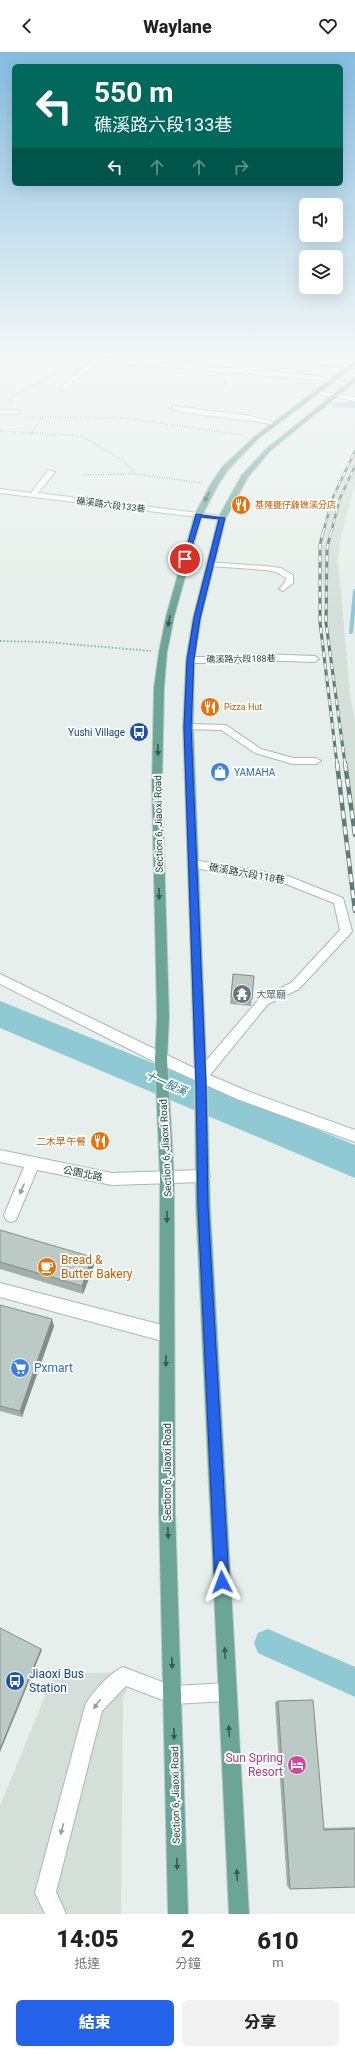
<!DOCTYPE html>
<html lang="zh-TW">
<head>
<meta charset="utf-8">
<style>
  body { margin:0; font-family:Roboto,"Noto Sans TC",sans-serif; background:#f2f2f2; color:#222; height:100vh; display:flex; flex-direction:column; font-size:15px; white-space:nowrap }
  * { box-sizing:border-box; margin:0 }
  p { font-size:13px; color:#767676 }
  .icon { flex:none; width:22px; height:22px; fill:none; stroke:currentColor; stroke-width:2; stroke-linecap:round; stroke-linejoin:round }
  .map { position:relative; height:1862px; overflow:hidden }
  .drawer { display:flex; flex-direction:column; background:#fff; flex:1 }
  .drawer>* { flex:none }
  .hud { position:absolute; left:12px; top:12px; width:331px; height:122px; border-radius:6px; box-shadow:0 4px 16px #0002; background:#00695c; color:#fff; overflow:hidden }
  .buttons { position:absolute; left:299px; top:146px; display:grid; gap:8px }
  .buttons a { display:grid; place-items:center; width:44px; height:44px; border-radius:6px; background:#fff; box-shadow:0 4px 16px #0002; font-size:20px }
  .pin { position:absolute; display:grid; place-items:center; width:34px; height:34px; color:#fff; margin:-17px; border:2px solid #fff; border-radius:50%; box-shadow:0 1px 4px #0007 }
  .me { position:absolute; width:44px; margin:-22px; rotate:357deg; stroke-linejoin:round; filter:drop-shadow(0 0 3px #0008) }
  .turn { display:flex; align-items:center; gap:14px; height:84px; padding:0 16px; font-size:18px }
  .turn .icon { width:52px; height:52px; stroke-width:2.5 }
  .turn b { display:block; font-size:28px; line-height:34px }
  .lanes { display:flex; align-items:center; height:38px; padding:0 16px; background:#0003; justify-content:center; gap:20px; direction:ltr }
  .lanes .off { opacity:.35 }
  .eta { display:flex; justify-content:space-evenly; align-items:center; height:68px; text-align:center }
  .eta b { font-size:24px; font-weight:800; line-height:28px }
  .button { display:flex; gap:8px; margin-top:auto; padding:8px 16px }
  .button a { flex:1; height:46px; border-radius:6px; background:#2563eb; color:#fff; font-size:16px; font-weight:800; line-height:46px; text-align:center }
  .button a+a { background:#f2f2f2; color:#222 }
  header { display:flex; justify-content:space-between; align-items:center; height:52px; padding:0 16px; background:#fff; font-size:18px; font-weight:800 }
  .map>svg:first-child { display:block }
  .built { fill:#d4dfda }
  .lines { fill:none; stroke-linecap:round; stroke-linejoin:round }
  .stream { stroke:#8ec9d4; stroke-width:4 }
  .canal { fill:#8ec9d4; fill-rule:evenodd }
  .river { fill:#8ec9d4; fill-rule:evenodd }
  .minor-casing { stroke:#a8b8b2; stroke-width:2 }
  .major-casing { stroke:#c2cac8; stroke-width:2 }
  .path-far1 { stroke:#86b3a5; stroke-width:1.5; stroke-dasharray:1 1.5; stroke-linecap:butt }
  .path { stroke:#86b3a5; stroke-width:2; stroke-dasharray:1.5 2; stroke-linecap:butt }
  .minor { fill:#fff; fill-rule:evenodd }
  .major { fill:#6aa596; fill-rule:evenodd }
  .rail-far2-casing { stroke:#5f7d75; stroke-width:2.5 }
  .rail-far1-casing { stroke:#5f7d75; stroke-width:3 }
  .rail-casing { stroke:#5f7d75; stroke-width:4.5 }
  .rail-far2 { stroke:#f7fbf9; stroke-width:1.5; stroke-dasharray:5; stroke-linecap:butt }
  .rail-far1 { stroke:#f7fbf9; stroke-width:2; stroke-dasharray:6; stroke-linecap:butt }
  .rail { stroke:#f7fbf9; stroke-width:3; stroke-dasharray:8; stroke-linecap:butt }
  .wall { fill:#a1aea9 }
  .shaded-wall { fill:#838d89 }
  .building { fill:#bbcac4; stroke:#838d89 }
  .oneway { fill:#365b51 }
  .oneway2 { fill:#92a09c }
  .route { fill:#2563eb; stroke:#184099 }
  .labels { text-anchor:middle; stroke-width:4; stroke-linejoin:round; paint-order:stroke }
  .far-street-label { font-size:9px; fill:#24423a; stroke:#f7fbf9 }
  .far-food-label { font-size:9px; fill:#c56008; stroke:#f7fbf9; text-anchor:start }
  .transit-label { font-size:10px; fill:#164399; stroke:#f7fbf9; text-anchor:end }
  .shop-label { font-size:10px; fill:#366cbe; stroke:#f7fbf9; text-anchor:start }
  .street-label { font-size:10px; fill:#24423a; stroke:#f7fbf9 }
  .worship-label { font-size:10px; fill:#5b616d; stroke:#f7fbf9; text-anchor:start }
  .food-label { font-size:10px; fill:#c56008; stroke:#f7fbf9; text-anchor:end }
  .water-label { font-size:11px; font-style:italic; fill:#1c6f80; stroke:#f7fbf9 }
  .near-food-label { font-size:12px; fill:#c56008; stroke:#f7fbf9; text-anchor:start }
  .near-shop-label { font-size:12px; fill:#366cbe; stroke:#f7fbf9; text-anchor:start }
  .near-transit-label { font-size:12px; fill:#164399; stroke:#f7fbf9; text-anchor:start }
  .near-hotel-label { font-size:12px; fill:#b23c85; stroke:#f7fbf9; text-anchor:end }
</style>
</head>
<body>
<header><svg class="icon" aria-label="back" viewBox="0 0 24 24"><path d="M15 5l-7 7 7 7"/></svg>Waylane<svg class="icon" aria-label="heart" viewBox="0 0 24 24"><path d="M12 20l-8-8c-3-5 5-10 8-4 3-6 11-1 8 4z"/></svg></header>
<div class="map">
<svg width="355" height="1862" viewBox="0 0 355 1862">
  <rect width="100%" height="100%" fill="#e6efeb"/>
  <!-- built -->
  <g class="built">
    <path d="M355,397V432L340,489L338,506L350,644L355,668V783L318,494L331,446Z"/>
    <path d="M134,1620L123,1647L121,1862H0V1754L54,1622Z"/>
  </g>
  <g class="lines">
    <!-- stream -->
    <path class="stream" d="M351,580L355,539"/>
    <!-- canal -->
    <g class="canal">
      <path d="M337,350H355V356L333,355L332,353Z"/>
      <path d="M268,1577L355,1615V1645L258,1601L254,1591L258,1581Z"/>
    </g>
    <!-- river -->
    <path class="river" d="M0,949L355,1093V1126L0,976Z"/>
    <!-- minor casing -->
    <g class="minor-casing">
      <g id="minor">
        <path d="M39,300H55L97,305L318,324L352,332L349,334L318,328L98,309L63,339L60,337L61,336L92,308Z"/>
        <path d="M276,300H285L303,305L355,312V316L302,309Z"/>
        <path d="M315,338L355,345V349L313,341V339Z"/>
        <path d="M174,354L250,364L278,371L275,373C241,365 206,366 172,357V355Z"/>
        <path d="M0,358H17L20,360L17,362H0Z"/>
        <path d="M48,418L55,420L38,441L222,464L226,466L222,468L0,441V437L31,441Z"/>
        <path d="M207,510L265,514L281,516L293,523V531L283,539L279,537L285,530L286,526L276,520L265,518L210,514L206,512Z"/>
        <path d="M259,602L315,604L319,607L315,610L259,608L245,611H190L186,608L190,605H245Z"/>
        <path d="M188,672L226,673L261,697L293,706H316L321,709L316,712H293L255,701L221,678L185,677L183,675Z"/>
        <path d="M193,808L288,824L343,846L352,879L350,882L299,937L268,952L210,1023L247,1039L355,1078V1090L237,1047L157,1011L0,932V922L198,1018L260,946L291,931L340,878L334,851L286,832L189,815L188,812L189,809Z"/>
        <path d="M0,1098L112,1121L203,1118L208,1120L210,1124L208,1128L203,1130L112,1133L37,1118L16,1168L11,1170L6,1168L4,1163L24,1115L0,1110Z"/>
        <path d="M0,1231L166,1274L171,1277L174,1282L171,1287L166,1290L0,1245Z"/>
        <path d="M123,1615L173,1634L227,1631L234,1633L236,1640L234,1647L227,1649L173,1652L126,1634L102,1659L56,1840L66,1862H45L35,1841L85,1654C90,1642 111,1620 123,1615Z"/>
      </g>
    </g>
    <!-- major casing -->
    <g class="major-casing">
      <g id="major">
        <path d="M355,309V314L259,386L228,418L218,433L202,464L174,565L167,600L164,636L162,732L169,965L167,1007L174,1126L175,1458L188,1862H168L159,1458L160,1126L155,1007L157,965L152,732L154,636L159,600L166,565L194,464L210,433L222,415L255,384Z"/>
        <path d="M355,325V330L270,399L248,425L226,466L201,566L194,608L193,675L207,1033L210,1154L249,1862H229L196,1154L195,1033L183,675L186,608L193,566L218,466L241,424L266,397Z"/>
      </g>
    </g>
    <!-- path-far1 -->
    <g class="path-far1">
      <path d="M224,329L226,336"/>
      <path d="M11,351L12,344L53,323L56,311"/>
      <path d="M25,365L124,366L243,383"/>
      <path d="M0,379L82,384L125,410L135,422L202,431"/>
      <path d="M31,382L41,366"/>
      <path d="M83,423L135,422"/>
    </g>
    <!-- path -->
    <path class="path" d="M0,589L46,590L151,599"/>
    <!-- minor -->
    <use href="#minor" class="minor"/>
    <!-- major -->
    <use href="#major" class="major"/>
    <!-- rail-far2 casing -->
    <g class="rail-far2-casing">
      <g id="rail-far2">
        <path d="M323,481L333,445L355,399"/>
        <path d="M331,481L340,446L355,414"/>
      </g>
    </g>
    <!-- rail-far1 casing -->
    <g class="rail-far1-casing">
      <g id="rail-far1">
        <path d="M323,480L320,493V570L337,712"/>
        <path d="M331,480L327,496L326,571L345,712"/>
      </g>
    </g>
    <!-- rail casing -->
    <g class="rail-casing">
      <g id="rail">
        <path d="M337,711L355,859"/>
        <path d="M345,711L355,783"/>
      </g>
    </g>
    <!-- rail-far2 -->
    <use href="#rail-far2" class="rail-far2"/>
    <!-- rail-far1 -->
    <use href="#rail-far1" class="rail-far1"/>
    <!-- rail -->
    <use href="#rail" class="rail"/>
  </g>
  <!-- wall -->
  <g class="wall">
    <path d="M233,922L254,924L251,954L230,952Z"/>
    <path d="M0,1178L94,1213L83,1242L0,1217Z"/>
    <path d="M0,1253L54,1274L22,1365L0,1359Z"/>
    <path d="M278,1649L324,1776L355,1775V1835L290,1837L287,1834L275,1650Z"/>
  </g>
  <!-- shaded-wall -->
  <g class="shaded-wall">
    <path d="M92,1205L94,1213L83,1242L82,1234Z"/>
    <path d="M52,1267L54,1274L22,1365L20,1359Z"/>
    <path d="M41,1597L42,1598L0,1700V1697Z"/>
  </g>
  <!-- building -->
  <g class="building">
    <path d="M233,922L254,924L252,947L231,945Z"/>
    <path d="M0,1178L92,1205L82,1234L0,1210Z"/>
    <path d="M0,1253L52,1267L20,1359L0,1354Z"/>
    <path d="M0,1576L41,1597L0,1697Z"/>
    <path d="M313,1648L324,1778L355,1777V1835L290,1837L278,1649Z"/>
  </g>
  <!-- one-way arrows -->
  <defs><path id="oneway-solid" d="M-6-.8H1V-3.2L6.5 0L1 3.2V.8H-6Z"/></defs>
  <g class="oneway">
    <use href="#oneway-solid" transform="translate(207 445) rotate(116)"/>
    <use href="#oneway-solid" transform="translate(169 569) rotate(101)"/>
    <use href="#oneway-solid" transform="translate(158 698) rotate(90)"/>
    <use href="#oneway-solid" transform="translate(159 842) rotate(89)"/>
    <use href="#oneway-solid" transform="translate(167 1165) rotate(91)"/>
    <use href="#oneway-solid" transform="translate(166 1309) rotate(90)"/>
    <use href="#oneway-solid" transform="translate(168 1481) rotate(88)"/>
    <use href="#oneway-solid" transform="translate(225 1601) rotate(-93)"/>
    <use href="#oneway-solid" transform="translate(172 1611) rotate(88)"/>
    <use href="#oneway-solid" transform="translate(229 1679) rotate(-93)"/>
    <use href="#oneway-solid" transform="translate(174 1682) rotate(89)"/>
    <use href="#oneway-solid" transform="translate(177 1812) rotate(89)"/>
    <use href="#oneway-solid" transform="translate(237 1823) rotate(-93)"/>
  </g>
  <g class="oneway2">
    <use href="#oneway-solid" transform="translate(22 1137) rotate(113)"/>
    <use href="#oneway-solid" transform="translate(97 1652) rotate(126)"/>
    <use href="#oneway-solid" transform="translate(62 1777) rotate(105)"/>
  </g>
  <!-- sky -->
  <linearGradient id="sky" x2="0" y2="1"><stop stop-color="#84bce0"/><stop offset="0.54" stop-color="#f4f8f6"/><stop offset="1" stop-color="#f4f8f6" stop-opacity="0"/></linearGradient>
  <rect width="355" height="560" fill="url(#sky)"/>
  <!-- route -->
  <path class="route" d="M196,462L225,466L200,566L194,608L191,675L206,1033L208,1154L229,1530L227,1535L222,1537L217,1535L215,1530L198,1154L196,1033L184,675L187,608L194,566L219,467L201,465L188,507L183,509Z"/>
  <!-- icons -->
  <defs>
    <g id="restaurant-disc" transform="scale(1)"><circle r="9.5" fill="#e8710a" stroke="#f7fbf9"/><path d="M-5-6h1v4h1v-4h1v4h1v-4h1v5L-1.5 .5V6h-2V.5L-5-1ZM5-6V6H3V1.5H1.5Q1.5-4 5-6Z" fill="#fff"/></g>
    <g id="bus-disc" transform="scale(1)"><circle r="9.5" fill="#1a4fb4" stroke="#f7fbf9"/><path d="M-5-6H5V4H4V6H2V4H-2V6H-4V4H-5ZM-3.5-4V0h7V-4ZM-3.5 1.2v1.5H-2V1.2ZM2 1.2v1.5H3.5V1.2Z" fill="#fff"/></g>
    <g id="shop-disc" transform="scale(1)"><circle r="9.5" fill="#3f7fe0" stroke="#f7fbf9"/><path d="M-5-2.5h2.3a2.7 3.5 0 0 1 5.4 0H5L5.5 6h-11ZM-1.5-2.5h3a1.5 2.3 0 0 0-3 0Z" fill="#fff"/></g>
    <g id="temple-disc" transform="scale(1)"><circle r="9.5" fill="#6b7280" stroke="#f7fbf9"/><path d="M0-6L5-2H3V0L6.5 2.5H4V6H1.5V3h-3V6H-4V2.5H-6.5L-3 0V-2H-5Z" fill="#fff"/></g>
    <g id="cafe-disc" transform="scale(1)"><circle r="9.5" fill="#e8710a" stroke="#f7fbf9"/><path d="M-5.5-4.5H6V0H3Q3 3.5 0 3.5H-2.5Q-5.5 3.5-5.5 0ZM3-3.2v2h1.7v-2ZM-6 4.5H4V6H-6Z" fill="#fff"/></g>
    <g id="supermarket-disc" transform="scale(1)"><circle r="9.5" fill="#3f7fe0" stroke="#f7fbf9"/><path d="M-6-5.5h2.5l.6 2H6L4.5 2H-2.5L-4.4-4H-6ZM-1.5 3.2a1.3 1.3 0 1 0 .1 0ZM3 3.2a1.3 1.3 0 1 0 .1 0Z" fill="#fff"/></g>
    <g id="hotel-disc" transform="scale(1)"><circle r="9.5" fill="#d1479c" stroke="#f7fbf9"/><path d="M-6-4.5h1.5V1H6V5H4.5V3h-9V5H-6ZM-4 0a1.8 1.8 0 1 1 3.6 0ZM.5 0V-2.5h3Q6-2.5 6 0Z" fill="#fff"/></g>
  </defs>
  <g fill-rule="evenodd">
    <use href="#restaurant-disc" x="241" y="453"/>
    <use href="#restaurant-disc" x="210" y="655"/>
    <use href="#bus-disc" x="139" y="680"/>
    <use href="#shop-disc" x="220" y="720"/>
    <use href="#temple-disc" x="242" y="942"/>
    <use href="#restaurant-disc" x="100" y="1089"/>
    <use href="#cafe-disc" x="47" y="1215"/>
    <use href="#supermarket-disc" x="20" y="1316"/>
    <use href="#bus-disc" x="15" y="1629"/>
    <use href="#hotel-disc" x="297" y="1713"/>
  </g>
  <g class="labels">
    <!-- far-street labels -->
    <g class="far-street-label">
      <text transform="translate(111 453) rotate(7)" y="3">礁溪路六段133巷</text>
      <text transform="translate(241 607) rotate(-1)" y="3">礁溪路六段188巷</text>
    </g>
    <!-- far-food labels -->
    <g class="far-food-label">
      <text x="255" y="456">基隆甕仔雞礁溪分店</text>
      <text x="224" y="658">Pizza Hut</text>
    </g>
    <!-- transit labels -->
    <g class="transit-label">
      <text x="125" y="684">Yushi Village</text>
    </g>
    <!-- shop labels -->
    <g class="shop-label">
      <text x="234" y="724">YAMAHA</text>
    </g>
    <!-- street labels -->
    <g class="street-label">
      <text transform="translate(158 772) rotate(-91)" y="4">Section 6, Jiaoxi Road</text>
      <text transform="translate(247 821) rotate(10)" y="4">礁溪路六段118巷</text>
      <text transform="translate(165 1096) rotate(-93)" y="4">Section 6, Jiaoxi Road</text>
      <text transform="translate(83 1121) rotate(11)" y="4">公園北路</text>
      <text transform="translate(167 1420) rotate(-90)" y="4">Section 6, Jiaoxi Road</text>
      <text transform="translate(175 1743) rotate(-91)" y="4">Section 6, Jiaoxi Road</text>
    </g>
    <!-- worship labels -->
    <g class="worship-label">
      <text x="256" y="946">大眾廟</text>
    </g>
    <!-- food labels -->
    <g class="food-label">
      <text x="86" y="1093">二木早午餐</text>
    </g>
    <!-- water labels -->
    <g class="water-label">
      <text transform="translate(166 1031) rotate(23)" y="4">十一股溪</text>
    </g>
    <!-- near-food labels -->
    <g class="near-food-label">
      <text x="61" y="1212">Bread &amp;<tspan x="61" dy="14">Butter Bakery</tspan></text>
    </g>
    <!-- near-shop labels -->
    <g class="near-shop-label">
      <text x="34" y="1320">Pxmart</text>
    </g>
    <!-- near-transit labels -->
    <g class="near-transit-label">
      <text x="29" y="1626">Jiaoxi Bus<tspan x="29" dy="14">Station</tspan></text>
    </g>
    <!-- near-hotel labels -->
    <g class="near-hotel-label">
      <text x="283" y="1710">Sun Spring<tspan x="283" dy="14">Resort</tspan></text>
    </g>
  </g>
</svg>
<div class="buttons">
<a><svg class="icon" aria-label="sound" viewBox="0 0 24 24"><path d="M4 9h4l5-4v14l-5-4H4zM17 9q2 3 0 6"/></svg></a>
<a><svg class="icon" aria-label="layers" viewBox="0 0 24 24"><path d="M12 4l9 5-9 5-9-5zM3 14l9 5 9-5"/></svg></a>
</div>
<div class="pin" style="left:185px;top:507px;background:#d93025"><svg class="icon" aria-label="arrive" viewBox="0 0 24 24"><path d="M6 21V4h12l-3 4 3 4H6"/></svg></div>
<svg class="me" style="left:222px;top:1530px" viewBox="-20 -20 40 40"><path d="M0-17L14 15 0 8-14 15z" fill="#2563eb" stroke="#fff" stroke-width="4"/></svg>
<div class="hud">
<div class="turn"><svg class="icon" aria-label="left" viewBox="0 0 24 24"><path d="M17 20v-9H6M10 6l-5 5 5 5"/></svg><div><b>550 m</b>礁溪路六段133巷</div></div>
<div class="lanes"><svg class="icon" aria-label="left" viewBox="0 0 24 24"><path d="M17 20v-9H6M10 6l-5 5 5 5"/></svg><svg class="icon off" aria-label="ahead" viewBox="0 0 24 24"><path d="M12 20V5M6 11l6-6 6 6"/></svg><svg class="icon off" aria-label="ahead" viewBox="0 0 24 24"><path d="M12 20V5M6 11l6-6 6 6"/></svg><svg class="icon off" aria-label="right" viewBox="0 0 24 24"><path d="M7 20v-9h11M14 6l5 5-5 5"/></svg></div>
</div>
</div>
<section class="drawer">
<div class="eta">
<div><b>14:05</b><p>抵達</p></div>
<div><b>2</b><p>分鐘</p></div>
<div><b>610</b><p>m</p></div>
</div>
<div class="button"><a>結束</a><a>分享</a></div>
</section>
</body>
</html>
